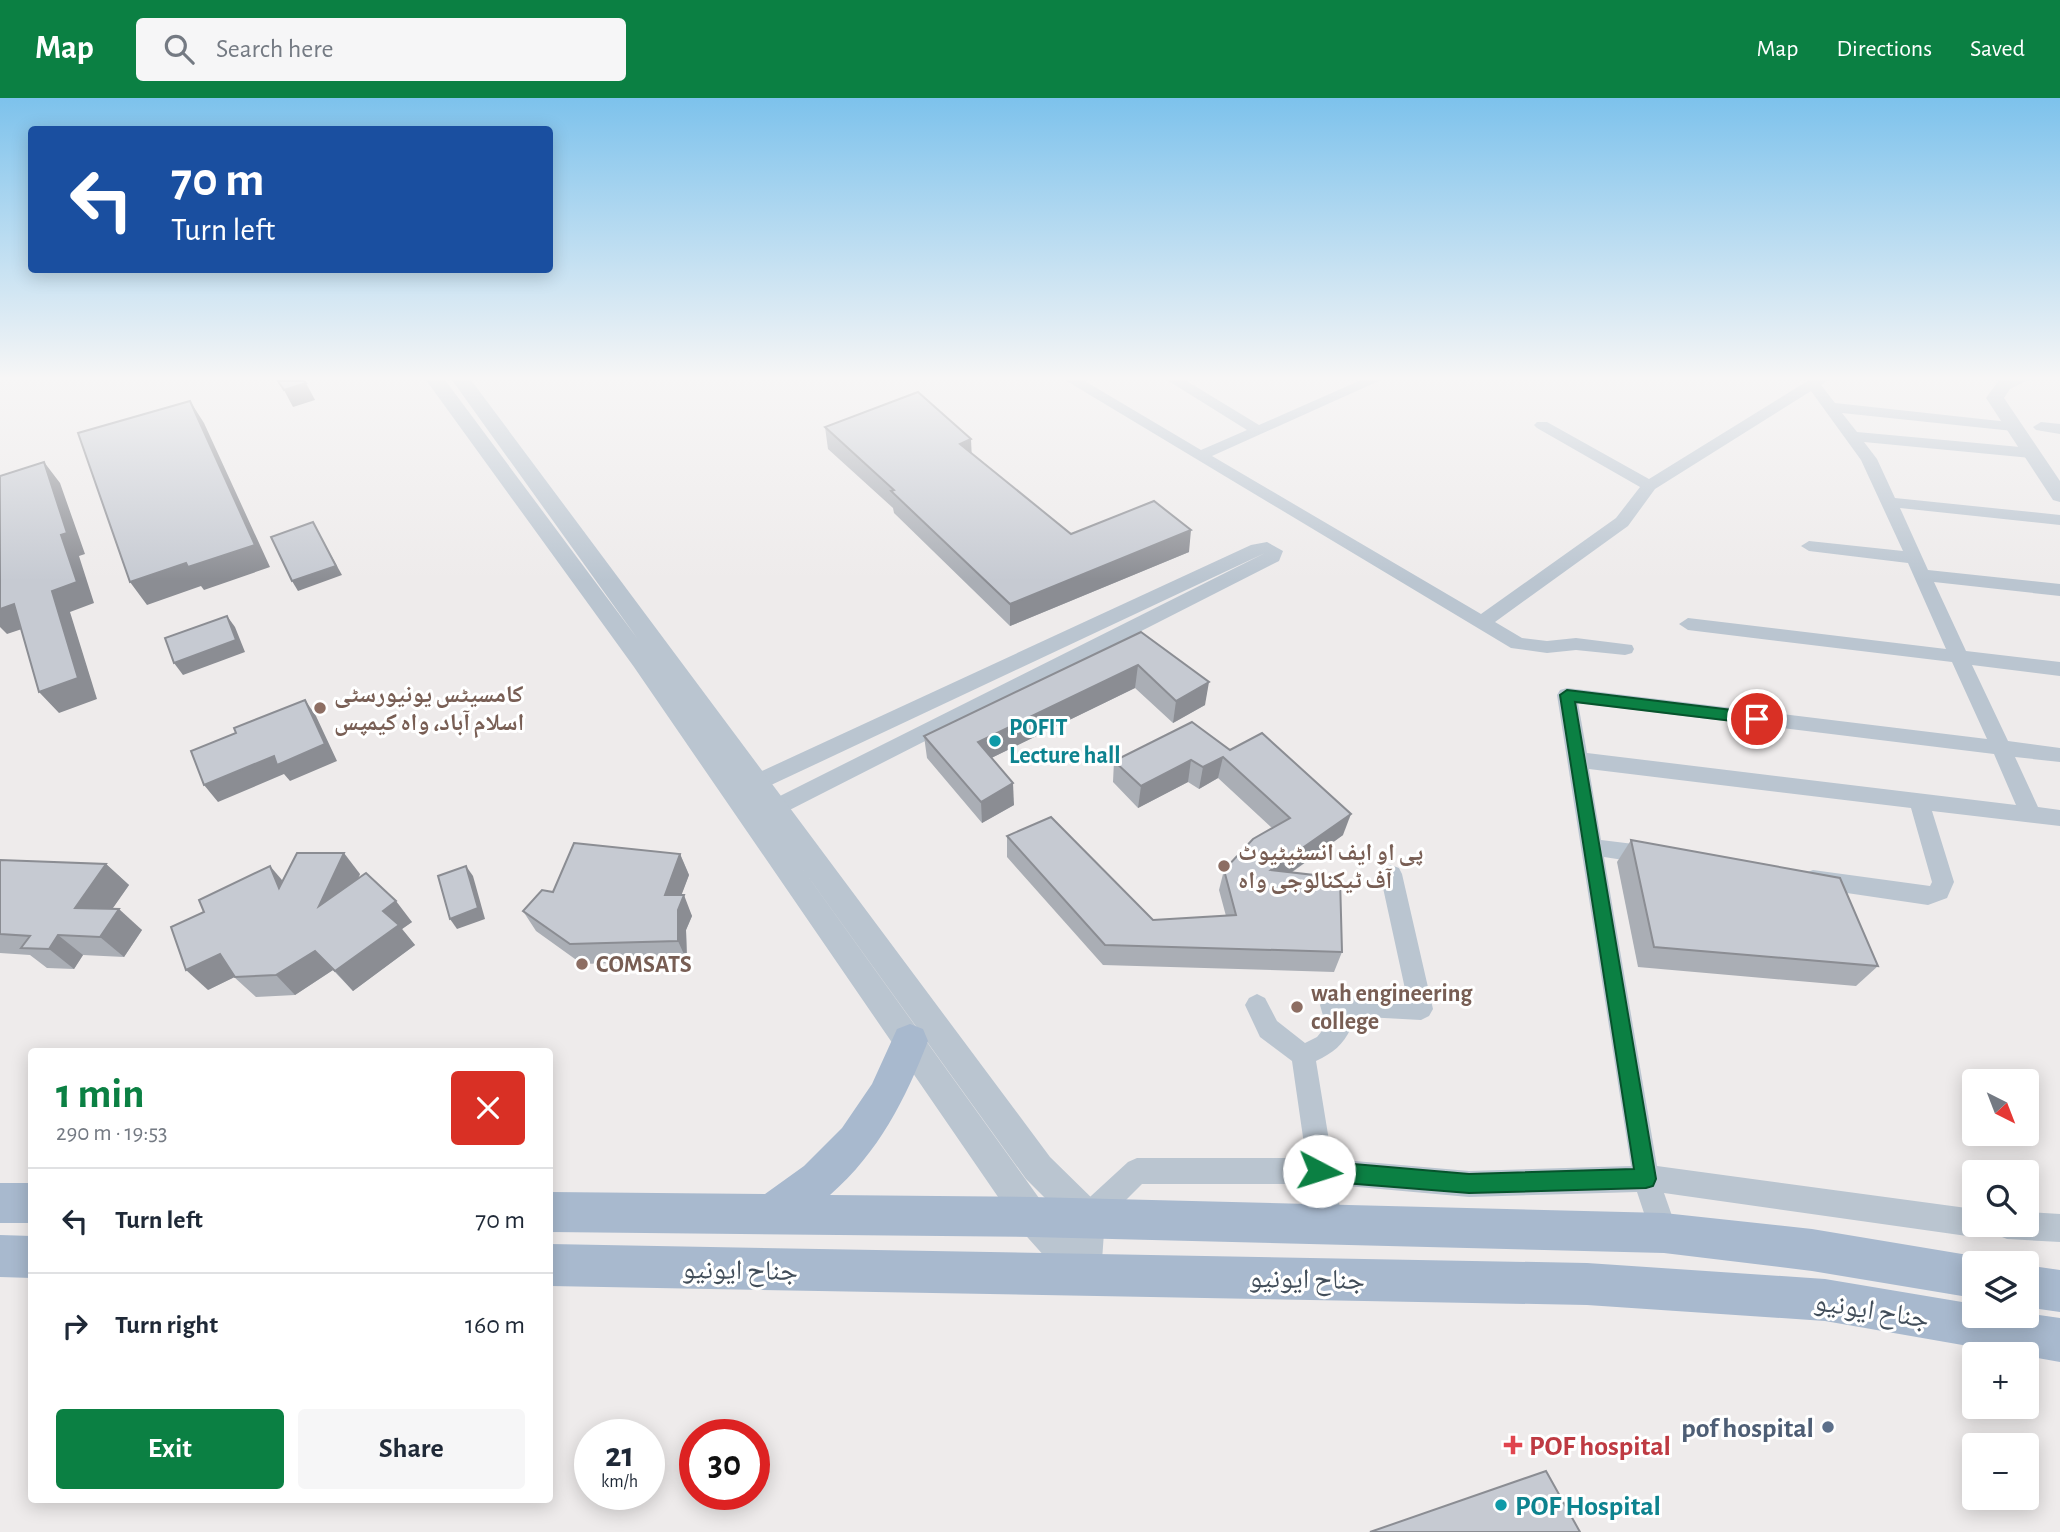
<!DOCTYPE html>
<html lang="en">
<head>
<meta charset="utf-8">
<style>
  body { margin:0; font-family:"Alegreya Sans","Noto Naskh Arabic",sans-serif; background:#f6f6f7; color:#1f2937; height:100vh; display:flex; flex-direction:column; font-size:26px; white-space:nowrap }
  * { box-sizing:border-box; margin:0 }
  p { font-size:23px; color:#747a83 }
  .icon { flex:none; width:38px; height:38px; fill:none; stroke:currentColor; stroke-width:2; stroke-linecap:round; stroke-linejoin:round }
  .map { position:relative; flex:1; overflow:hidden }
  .side { position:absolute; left:28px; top:950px; width:525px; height:455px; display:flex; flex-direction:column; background:#fff; border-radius:7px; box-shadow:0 4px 18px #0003 }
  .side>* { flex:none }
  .guide { position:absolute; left:28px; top:28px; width:525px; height:147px; border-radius:7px; box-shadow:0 4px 18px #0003; background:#1a4fa0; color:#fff; overflow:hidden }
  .needle { width:46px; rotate:138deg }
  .controls { position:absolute; left:1962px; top:971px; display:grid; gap:14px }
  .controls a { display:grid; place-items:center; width:77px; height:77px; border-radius:7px; background:#fff; box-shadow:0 4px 18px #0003; font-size:35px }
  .speed { position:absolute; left:574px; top:1321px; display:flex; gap:14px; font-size:35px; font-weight:700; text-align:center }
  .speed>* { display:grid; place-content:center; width:91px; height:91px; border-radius:50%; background:#fff; box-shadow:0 4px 18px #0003; line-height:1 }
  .speed small { font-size:18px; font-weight:400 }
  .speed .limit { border:10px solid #d22; background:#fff; color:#111 }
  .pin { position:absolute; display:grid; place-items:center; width:60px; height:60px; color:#fff; margin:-30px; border:4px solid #fff; border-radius:50%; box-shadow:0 2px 7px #0007 }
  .me { position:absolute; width:77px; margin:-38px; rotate:95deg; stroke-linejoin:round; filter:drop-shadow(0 0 5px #0008) }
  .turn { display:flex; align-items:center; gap:24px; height:147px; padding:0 28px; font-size:32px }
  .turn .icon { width:91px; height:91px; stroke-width:2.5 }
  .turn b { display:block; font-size:49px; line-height:60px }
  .round { display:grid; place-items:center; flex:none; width:74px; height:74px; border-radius:7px; background:#f6f6f7 }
  .headline { display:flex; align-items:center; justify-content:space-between; height:119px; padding:0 28px }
  h1 { font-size:42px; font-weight:700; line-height:52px; color:#0b8043 }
  .button { display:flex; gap:14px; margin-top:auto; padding:14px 28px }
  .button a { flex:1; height:80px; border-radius:7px; background:#0b8043; color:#fff; font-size:28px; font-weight:700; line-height:80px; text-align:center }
  .button a+a { background:#f6f6f7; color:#1f2937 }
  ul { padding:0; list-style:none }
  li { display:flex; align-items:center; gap:21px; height:105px; padding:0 28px; border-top:2px solid #e0e1e3 }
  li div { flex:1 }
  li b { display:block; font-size:26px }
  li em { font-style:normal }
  header { display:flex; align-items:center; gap:42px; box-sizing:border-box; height:98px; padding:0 35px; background:#0b8043; color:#fff }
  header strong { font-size:33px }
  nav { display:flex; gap:38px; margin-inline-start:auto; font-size:24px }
  .search { width:490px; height:63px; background:#f6f6f7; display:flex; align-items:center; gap:18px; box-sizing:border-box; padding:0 24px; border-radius:7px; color:#747a83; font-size:26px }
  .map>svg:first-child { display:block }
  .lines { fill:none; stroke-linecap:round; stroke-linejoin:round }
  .minor { fill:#bac5d0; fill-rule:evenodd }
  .tertiary { fill:#bac5d0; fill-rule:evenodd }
  .primary { fill:#a8b9ce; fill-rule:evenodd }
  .wall { fill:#aaaeb5 }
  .shaded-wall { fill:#8b8d93 }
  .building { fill:#c6cad2; stroke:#8b8d93; stroke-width:2 }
  .route { fill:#0b8043; stroke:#07532c; stroke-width:2 }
  .education-dot { fill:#8d6e63; stroke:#fff; stroke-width:2.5 }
  .culture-dot { fill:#0f9aa8; stroke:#fff; stroke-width:2.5 }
  .service-dot { fill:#5c6f8a; stroke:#fff; stroke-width:2.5 }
  .health-dot { fill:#e0444e; stroke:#fff; stroke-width:2.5 }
  .labels { text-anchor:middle; stroke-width:6; stroke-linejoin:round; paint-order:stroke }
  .education-label { font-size:24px; font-weight:bold; fill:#785e54; stroke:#fff; text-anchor:start }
  .culture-label { font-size:24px; font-weight:bold; fill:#0d838f; stroke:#fff; text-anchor:start }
  .near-street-label { font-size:28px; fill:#424e5a; stroke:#fff }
  .near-service-label { font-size:28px; font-weight:bold; fill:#4e5e75; stroke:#fff; text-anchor:end }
  .near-health-label { font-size:28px; font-weight:bold; fill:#be3a42; stroke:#fff; text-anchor:start }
  .near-culture-label { font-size:28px; font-weight:bold; fill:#0d838f; stroke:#fff; text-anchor:start }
</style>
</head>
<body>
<header>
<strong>Map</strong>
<div class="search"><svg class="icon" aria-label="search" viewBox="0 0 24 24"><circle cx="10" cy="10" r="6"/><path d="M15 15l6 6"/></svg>Search here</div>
<nav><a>Map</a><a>Directions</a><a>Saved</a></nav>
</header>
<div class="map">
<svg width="2060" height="1434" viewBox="0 0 2060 1434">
  <rect width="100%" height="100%" fill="#eeebeb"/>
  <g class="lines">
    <!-- minor -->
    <g class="minor">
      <path d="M1065,282H1083L1201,352L1247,332L1167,282H1185L1259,327L1361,282H1381L1212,358L1481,516L1616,420L1640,389L1537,330L1534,327L1537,324H1547L1649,381L1809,282H1827L1821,287L1835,305L2018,325L2021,328L2013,333L1842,315L1857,334L2031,350L2039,355L2031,360L1864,344L1877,361L1895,400L2060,417V427L1900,410L1928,472L2060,486V498L1934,484L1966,553L2060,564V578L1972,567L2008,643L2060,650V664L2015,659L2038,709L2060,712V728L1932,713L1954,784L1947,800L1928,807L1813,790L1805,787L1802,781L1805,775L1813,772L1930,788L1932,784L1911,710L1589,671L1601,742L1650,748L1658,751L1661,757L1658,763L1650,766L1604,759L1657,1068L1974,1111V1127H1987L1984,1135L1974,1139L1664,1095L1678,1135L1674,1145L1664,1149L1654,1145L1637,1094L1469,1099L1336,1087L1343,1127L1339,1137L1329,1141L1319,1137L1309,1086H1142L1099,1129L1089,1133L1079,1129L1075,1119L1079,1109L1128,1064L1137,1060H1306L1292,963L1260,939L1245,907L1249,900L1257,896L1265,900L1277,923L1305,945L1317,939L1326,928L1320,907L1324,900L1332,896L1407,900L1380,776L1383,770L1391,767L1399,770L1402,776L1433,911L1429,918L1421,922L1347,918L1351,930C1343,947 1333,955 1316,963L1332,1061L1469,1073L1631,1068L1557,597L1560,592L1567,590L1987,641L1952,564L1688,532L1679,526L1688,520L1946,551L1908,465L1809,453L1801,448L1809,443L1903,453L1861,362L1811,293L1655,391L1628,428L1495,524L1522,540L1547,543L1576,540L1632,547L1634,551L1632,555L1625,557L1576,552L1547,555L1511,550ZM1578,605L1994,656L2016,707L1587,655Z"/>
      <path d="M2041,324L2060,326V336L2036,332L2033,329Z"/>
      <path d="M1267,444L1283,453L1279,463L768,723L761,725L754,723L750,717L754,711L1265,455L750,697L743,699L736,697L733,691L736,685L1251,447Z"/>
      <path d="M2026,1114L2060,1116V1144L2007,1141L1997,1137L1993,1127H2026Z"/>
    </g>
    <!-- tertiary -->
    <g class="tertiary">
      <path d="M426,282H445L637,540L452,282H471L1050,1059L1100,1108L1105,1120L1101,1177L1096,1189L1084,1194L1072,1189L1020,1131L634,569ZM799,766L1026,1081L1071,1126L1070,1135L1044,1107Z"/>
      <path d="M1999,282H2028L2010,291L2004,300L2060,383V404L2053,402L1986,300Z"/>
    </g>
    <!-- primary -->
    <g class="primary">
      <path d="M910,926L923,931L928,943C905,1002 879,1054 830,1097L1032,1099L1664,1115L1812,1131L1974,1158L1989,1166H1974V1200L1812,1173L1664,1155L1032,1139L550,1134V1094L765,1096L804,1068L842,1030L872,986L897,931Z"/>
      <rect x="0" y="1085" width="32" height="40"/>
      <path d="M0,1137L32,1138V1180L0,1179Z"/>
      <path d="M550,1146L1587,1165L1825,1181L1974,1206V1218H2026V1215L2060,1220V1264L1825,1223L1587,1207L550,1188Z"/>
      <path d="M2026,1167L2060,1172V1214L2026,1209Z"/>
    </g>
  </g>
  <!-- wall -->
  <g class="wall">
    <path d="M825,329L972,355L1071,436L1189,454L1010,528L894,415L893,410L828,351Z"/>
    <path d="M1141,534L1205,607L1173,625L1135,590L991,660L1014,707L982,725L927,660L924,638Z"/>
    <path d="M1192,624L1343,737L1291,775L1342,854L1334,874L1103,867L1007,759V738L1153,822L1226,818L1219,792L1224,772L1272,730L1218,680L1199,691L1188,684L1138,710L1113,684L1114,663Z"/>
    <path d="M1631,742L1878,868L1856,888L1638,869L1617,764Z"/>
    <path d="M680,756L689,777L681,797L692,818L686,832L687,863L582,866L536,833L523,813Z"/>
    <path d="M0,762L106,766L129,787L112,811L142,832L124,859L83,857L74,871L47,870L30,857L0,855Z"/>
    <path d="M360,776L358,781L412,824L402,831L415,847L353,893L333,872L295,897L256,899L234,879L208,892L283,783Z"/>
  </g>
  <!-- shaded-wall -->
  <g class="shaded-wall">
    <path d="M306,285L315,302L293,309L284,292Z"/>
    <path d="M190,303L204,325L270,469L204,492L201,488L147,507L130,484L186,465Z"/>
    <path d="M971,341L972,363L960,346Z"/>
    <path d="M44,364L60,385L85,456L79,458L94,505L70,514L97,601L59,615L39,594L52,493Z"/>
    <path d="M1191,432L1189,454L1010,528V506Z"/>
    <path d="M318,434L342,477L298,493L292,483Z"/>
    <path d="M14,506L34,527L7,536L0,529V511Z"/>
    <path d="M227,518L235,529L245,554L183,577L174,565Z"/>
    <path d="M1138,567L1135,590L979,666L978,644Z"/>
    <path d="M1209,584L1205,607L1173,625L1176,603Z"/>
    <path d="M305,602L316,618L337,663L290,683L284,676L218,704L204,687Z"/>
    <path d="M1223,659L1218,680L1199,691L1203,669Z"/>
    <path d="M1191,662L1188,684L1138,710L1141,688Z"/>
    <path d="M1013,685L1014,707L982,725L981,704Z"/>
    <path d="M1351,716L1343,737L1265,793L1271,772Z"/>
    <path d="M344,755L360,776L336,828L319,808Z"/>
    <path d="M680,756L689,777L674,817L665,797Z"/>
    <path d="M106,766L129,787L99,830L75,810Z"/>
    <path d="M270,768L288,789L279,790Z"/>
    <path d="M466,768L473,778L485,821L457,831L450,821Z"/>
    <path d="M684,797L692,818L686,832L687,863L678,843V812Z"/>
    <path d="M396,803L412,824L402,831L415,847L353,893L335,873L383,813Z"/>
    <path d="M119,811L142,832L124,859L100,839Z"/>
    <path d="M58,837L83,857L74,871L49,851Z"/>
    <path d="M315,853L333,872L295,897L276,877Z"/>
    <path d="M220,856L241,876L208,892L186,872Z"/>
  </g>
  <!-- building -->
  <g class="building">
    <path d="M278,283H304L306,285L284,292Z"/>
    <path d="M918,294L971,341L960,346L1071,436L1154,403L1191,432L1010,506L891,393L894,392L825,329Z"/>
    <path d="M190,303L255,447L188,469L186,465L130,484L78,335Z"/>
    <path d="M44,364L67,435L61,437L77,484L52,493L78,580L39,594L14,506L0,511V378Z"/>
    <path d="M313,424L336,468L292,483L271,439Z"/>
    <path d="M227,518L236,542L174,565L165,540Z"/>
    <path d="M1141,534L1209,584L1176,603L1138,567L978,644L1013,685L981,704L924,638Z"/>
    <path d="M305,602L325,646L277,667L274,658L204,687L191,653L236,635L234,630Z"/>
    <path d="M1192,624L1230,652L1262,635L1351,716L1271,772L1340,780L1342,854L1105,847L1007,738L1051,719L1153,822L1236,817L1224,772L1253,741L1290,720L1223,659L1203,669L1191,662L1141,688L1114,663Z"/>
    <path d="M1631,742L1840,780L1878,868L1654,849Z"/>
    <path d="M574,745L680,756L665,797H684L678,812V843L570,846L523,813L542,792L553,794Z"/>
    <path d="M297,755H344L319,808L366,775L396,803L383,813L399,827L335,873L315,853L276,877L235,879L220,856L186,872L171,829L204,814L199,802L270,768L279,790Z"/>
    <path d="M0,762L106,766L75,810L119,811L100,839L58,837L49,851L21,850L30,838L0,836Z"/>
    <path d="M466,768L478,810L450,821L438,778Z"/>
    <path d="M1546,1373L1580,1434H1370Z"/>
  </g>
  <!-- sky -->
  <linearGradient id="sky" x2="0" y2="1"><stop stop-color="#7dc2ec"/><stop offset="0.58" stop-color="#f7f6f6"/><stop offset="1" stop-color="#f7f6f6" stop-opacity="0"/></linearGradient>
  <rect width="2060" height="483" fill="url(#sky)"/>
  <!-- route -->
  <path class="route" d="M1567,592L1757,615L1765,621L1757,626L1575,604L1656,1081L1653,1088L1646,1090L1469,1095L1319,1083L1312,1080L1309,1073L1312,1066L1319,1063L1469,1076L1634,1071L1560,597Z"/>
  <!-- markers -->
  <g class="education-dot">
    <circle cx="320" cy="610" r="7"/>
    <circle cx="1224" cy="768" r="7"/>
    <circle cx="582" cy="866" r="7"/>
    <circle cx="1297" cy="909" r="7"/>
  </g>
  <g class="culture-dot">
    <circle cx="995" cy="643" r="7"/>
    <circle cx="1501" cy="1407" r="7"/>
  </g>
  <circle class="service-dot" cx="1828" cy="1329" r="7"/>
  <path class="health-dot" d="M1509.5 1336.5h7v7h7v7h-7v7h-7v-7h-7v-7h7z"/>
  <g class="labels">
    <!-- education labels -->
    <g class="education-label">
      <text x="334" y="604">کامسیٹس یونیورسٹی<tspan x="334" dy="28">اسلام آباد، واہ کیمپس</tspan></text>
      <text x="1238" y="762">پی او ایف انسٹیٹیوٹ<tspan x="1238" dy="28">آف ٹیکنالوجی واہ</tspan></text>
      <text x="596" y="874">COMSATS</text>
      <text x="1311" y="903">wah engineering<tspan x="1311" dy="28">college</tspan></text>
    </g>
    <!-- culture labels -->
    <g class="culture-label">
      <text x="1009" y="637">POFIT<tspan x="1009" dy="28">Lecture hall</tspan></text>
    </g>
    <!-- near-street labels -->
    <g class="near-street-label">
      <text transform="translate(740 1171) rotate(1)" y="10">جناح ایونیو</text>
      <text transform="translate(1307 1180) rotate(1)" y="10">جناح ایونیو</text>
      <text transform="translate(1872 1211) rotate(9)" y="10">جناح ایونیو</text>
    </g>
    <!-- near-service labels -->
    <g class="near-service-label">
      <text x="1814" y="1339">pof hospital</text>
    </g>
    <!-- near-health labels -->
    <g class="near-health-label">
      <text x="1529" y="1357">POF hospital</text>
    </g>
    <!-- near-culture labels -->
    <g class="near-culture-label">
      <text x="1515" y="1417">POF Hospital</text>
    </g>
  </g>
</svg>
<div class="controls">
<a><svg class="needle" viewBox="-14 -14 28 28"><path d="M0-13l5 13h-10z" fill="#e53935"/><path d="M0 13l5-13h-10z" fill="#747a83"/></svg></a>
<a><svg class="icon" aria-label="search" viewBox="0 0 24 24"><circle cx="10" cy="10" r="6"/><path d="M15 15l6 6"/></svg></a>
<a><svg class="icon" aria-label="layers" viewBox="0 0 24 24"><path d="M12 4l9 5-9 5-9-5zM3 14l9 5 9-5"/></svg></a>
<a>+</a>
<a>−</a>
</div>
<div class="speed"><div>21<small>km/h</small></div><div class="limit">30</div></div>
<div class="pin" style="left:1757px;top:621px;background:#d93025"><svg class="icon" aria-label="arrive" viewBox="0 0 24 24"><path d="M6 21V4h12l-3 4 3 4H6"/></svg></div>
<svg class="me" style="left:1319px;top:1073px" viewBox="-20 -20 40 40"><circle r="19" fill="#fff"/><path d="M0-13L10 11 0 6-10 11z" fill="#0b8043"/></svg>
<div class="guide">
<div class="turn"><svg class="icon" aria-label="left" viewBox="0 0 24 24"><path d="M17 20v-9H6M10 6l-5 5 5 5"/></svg><div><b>70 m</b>Turn left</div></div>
</div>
<section class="side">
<div class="headline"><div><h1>1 min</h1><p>290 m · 19:53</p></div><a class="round" style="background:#d93025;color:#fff"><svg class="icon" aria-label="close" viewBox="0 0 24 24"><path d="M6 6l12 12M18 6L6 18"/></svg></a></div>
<ul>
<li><svg class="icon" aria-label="left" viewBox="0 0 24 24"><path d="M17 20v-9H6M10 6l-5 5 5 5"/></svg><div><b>Turn left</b></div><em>70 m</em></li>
<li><svg class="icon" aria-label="right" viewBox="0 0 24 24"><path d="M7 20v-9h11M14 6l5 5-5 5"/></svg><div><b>Turn right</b></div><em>160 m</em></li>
</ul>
<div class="button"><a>Exit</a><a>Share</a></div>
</section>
</div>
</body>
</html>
